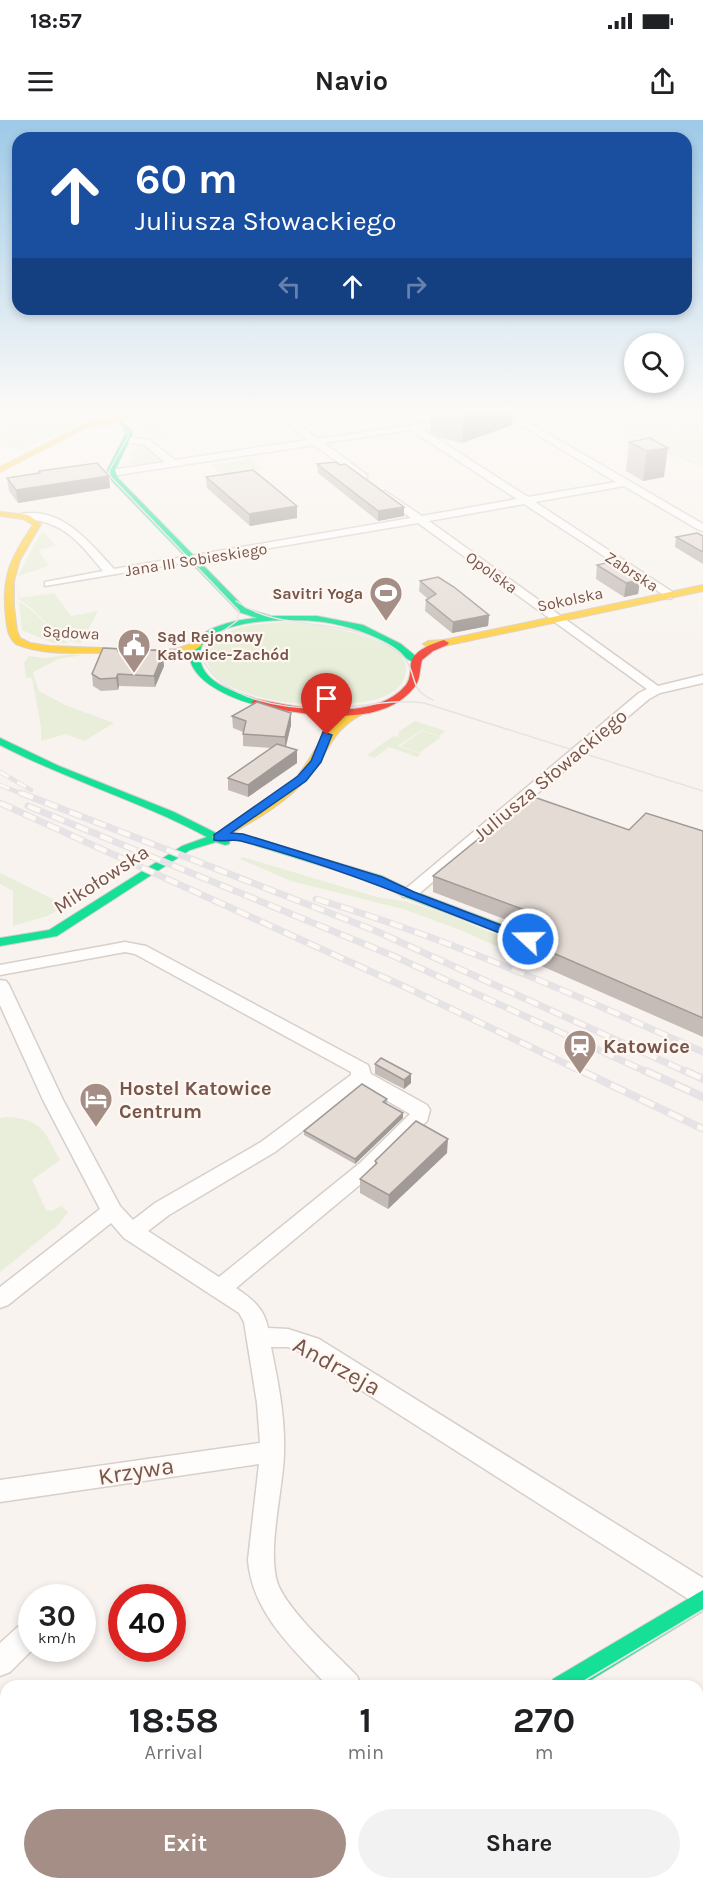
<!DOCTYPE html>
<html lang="en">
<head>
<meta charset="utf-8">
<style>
  body { margin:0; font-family:Karla,sans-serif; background:#f2f2f2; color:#202124; height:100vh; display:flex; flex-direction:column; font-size:22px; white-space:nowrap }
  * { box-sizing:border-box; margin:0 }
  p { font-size:20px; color:#757577 }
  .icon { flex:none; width:33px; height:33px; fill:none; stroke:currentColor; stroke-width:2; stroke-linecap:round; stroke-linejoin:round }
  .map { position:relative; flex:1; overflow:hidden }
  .side { position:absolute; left:0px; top:1560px; width:704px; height:210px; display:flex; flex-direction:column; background:#fff; border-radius:18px 18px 0 0; box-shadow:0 3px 9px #0003 }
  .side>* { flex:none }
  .top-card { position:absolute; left:12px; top:12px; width:680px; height:183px; border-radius:18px; box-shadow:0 3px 9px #0003; background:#1a4fa0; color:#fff; overflow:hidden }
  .buttons { position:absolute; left:624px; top:213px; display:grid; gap:12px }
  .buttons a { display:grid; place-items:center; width:60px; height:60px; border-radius:50%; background:#fff; box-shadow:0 3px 9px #0003; font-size:30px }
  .speed { position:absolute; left:18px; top:1464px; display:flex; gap:12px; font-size:30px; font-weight:700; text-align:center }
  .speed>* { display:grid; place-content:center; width:78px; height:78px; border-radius:50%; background:#fff; box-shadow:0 3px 9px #0003; line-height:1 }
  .speed small { font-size:15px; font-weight:400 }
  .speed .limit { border:9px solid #d22; background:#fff; color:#111 }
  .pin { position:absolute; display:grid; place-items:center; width:51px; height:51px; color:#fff; margin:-62px -26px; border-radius:50% 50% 50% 0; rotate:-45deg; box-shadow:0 0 6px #0007 }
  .pin .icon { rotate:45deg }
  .me { position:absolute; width:66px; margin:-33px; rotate:291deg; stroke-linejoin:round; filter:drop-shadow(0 0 4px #0008) }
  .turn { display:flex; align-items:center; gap:21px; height:126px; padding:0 24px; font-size:27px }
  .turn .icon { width:78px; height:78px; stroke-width:2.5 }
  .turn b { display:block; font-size:42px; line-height:51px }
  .lanes { display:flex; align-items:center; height:57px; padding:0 24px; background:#0003; justify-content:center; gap:30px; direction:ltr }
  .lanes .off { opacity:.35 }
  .eta { display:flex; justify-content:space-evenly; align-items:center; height:102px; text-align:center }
  .eta b { font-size:36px; font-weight:700; line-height:42px }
  .cta { display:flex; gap:12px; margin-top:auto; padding:12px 24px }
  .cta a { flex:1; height:69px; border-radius:36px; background:#a48e85; color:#fff; font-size:24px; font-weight:700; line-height:69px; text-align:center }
  .cta a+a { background:#f2f2f2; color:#202124 }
  .status { display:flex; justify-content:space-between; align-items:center; height:42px; padding:0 30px; background:#fff; direction:ltr }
  .status svg { height:16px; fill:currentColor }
  header { display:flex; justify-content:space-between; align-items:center; height:78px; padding:0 24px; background:#fff; font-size:27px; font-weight:700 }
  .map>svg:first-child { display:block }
  .green { fill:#e8eed9 }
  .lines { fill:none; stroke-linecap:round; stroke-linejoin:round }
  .street-casing { stroke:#d7cfca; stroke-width:3 }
  .fast-casing { stroke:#d8ceca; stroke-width:2 }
  .slow-casing { stroke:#d8ceca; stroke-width:2 }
  .jam-casing { stroke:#d8ceca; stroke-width:2 }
  .street { fill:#fefdfc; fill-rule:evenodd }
  .fast { fill:#16e098; fill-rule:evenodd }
  .slow { fill:#ffcf43; fill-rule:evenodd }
  .jam { fill:#f24e42; fill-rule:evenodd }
  .tram-far1 { stroke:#e5e3e6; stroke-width:1.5 }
  .tram { stroke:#e5e3e6; stroke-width:2 }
  .rail-far2-casing { stroke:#e5e3e6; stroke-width:4.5 }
  .rail-far1-casing { stroke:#e5e3e6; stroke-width:7 }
  .rail-casing { stroke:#e5e3e6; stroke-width:8 }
  .rail-far2 { stroke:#fff7f1; stroke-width:3; stroke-dasharray:10; stroke-linecap:butt }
  .rail-far1 { stroke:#fff7f1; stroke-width:4.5; stroke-dasharray:13; stroke-linecap:butt }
  .rail { stroke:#fff7f1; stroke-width:5; stroke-dasharray:16; stroke-linecap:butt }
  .wall { fill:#c5bcb7 }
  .shaded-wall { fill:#a09995 }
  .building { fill:#e5dbd5; stroke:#a09995; stroke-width:1.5 }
  .route { fill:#1a73e8; stroke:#114b97; stroke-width:1.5 }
  .labels { text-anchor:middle; stroke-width:4.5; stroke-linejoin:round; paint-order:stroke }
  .far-street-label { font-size:16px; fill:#77574d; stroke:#fff7f1 }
  .far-poi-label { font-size:16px; font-weight:bold; fill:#77574d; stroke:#fff7f1; text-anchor:end }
  .street-label { font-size:20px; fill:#77574d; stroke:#fff7f1 }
  .poi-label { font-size:20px; font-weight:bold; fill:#77574d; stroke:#fff7f1; text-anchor:start }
  .near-street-label { font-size:24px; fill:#77574d; stroke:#fff7f1 }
</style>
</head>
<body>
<div class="status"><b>18:57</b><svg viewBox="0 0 49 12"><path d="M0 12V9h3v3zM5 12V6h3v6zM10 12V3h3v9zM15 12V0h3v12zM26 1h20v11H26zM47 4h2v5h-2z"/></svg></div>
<header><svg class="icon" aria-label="menu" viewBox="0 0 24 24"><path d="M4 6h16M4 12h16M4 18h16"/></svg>Navio<svg class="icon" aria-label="share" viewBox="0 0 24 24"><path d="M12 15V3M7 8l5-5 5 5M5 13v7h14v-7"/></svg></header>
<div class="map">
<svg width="703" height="1770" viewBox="0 0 703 1770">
  <rect width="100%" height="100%" fill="#f8f3ee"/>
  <!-- green -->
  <g class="green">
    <path d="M156,290H186L159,300L161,304L159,305L171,316L151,319L132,300Z"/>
    <path d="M191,290H223L188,295L200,305L171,309L163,303L167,299Z"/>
    <path d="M513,290H544L574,296L703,344V347L574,299L525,291L524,298Z"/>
    <path d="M555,290L574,291L612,303L648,294L676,307L703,299V307L699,309L703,310V342L583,297Z"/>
    <path d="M76,292L93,298L23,330L0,327V307Z"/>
    <path d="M144,323L164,341L127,345L137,325Z"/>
    <path d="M252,339L264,349L223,355L211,345Z"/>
    <path d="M45,413L56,426L38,430L49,446L18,456L40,414Z"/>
    <path d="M17,464L20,478L54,473L71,496L98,491L81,523C55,522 41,490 19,480Z"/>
    <path d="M19,482C33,488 53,513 69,523H53L22,510Z"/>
    <path d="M287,502C311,504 410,515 406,551C405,563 397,570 387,575C352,594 203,588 206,532C219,504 261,504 287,502Z"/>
    <path d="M71,534L83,535L58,539L35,551L33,554L39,571L65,585L114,603L84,621L66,614L41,621V607L32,558H26L24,543L29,536L46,538Z"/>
    <path d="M415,601L445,611L439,616L422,610L398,626L421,634L417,637L389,627L374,638L367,635L393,616L396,617L400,613L398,612Z"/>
    <path d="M422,611L441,617L419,633L401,626Z"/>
    <path d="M242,737L377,777L407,782L443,793L522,825L512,833L460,810L403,789L291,761L240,739Z"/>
    <path d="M0,753L65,785L67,786L47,796L13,806V771L0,764Z"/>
    <path d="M6,997C41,998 45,1012 60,1040L32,1060L46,1090L52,1091L61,1086L68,1092L58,1105L0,1152V998Z"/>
    <path d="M306,1764H382L383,1765L374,1770H296Z"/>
  </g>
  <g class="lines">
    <!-- street casing -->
    <g class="street-casing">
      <g id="street">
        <path d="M269,290H279L318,319L456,299V303L422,309L528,377L616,362L496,290H507L703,404V411L699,410L624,366L535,382L674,473L676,475L670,479L524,384L429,401L658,566L703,555V563L660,573L649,579L415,777H403L401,774L403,771L639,573L647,569L418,403L45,466V462L103,451C88,433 73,412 50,404C41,400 31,400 21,398V394C62,386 90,423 114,449L411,398L381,376L380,374L385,371L422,396L517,379L411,310L324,323L367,355V359L363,360L314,325L111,356L106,353L111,350L165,342L144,325L125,322V318L128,317L150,320L175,340L308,320Z"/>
        <path d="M125,822L146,826L368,945L371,954L427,985L430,990L427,1001L374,1053L236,1168C252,1179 264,1188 268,1208L288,1209L319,1219L703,1458V1486L693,1482L303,1233L288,1227H271C278,1261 285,1296 284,1331C284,1368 265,1434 279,1467C293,1496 334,1532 357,1556L361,1566H328C294,1530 252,1493 248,1440L259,1344L0,1382V1360L260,1323L257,1283L244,1202L239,1193L124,1118L111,1103L8,1185L0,1188V1167L100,1089L43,980L0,885V860L6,861L9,865L63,980L120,1086L133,1100L155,1083L261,1022L351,955V952L135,834L125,832L0,855V845ZM362,966L410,994L360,1043L219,1157L148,1111L169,1095L275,1032Z"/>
        <path d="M32,1499V1528H34L10,1552L0,1556V1523L22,1503Z"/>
        <path d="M0,1738L6,1741V1764H20L18,1770H0Z"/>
        <path d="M509,1764H544L547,1770H512Z"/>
      </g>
    </g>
    <!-- fast casing -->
    <g class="fast-casing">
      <g id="fast">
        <path d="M87,290C104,290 124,300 133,313L115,350L118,358L245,488L271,496H317L363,505L401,524L418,538V542C408,543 400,532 392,527C371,513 349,506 324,502C294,498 243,499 216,513C207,517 201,523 200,533C198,563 237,573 260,580V584L256,585C174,563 161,508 257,498L239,492L112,361L107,350L126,313L122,306Z"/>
        <path d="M0,618L59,646L174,692L218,714L243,715L382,756L413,771L533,816L534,819L533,822H523L405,777L374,762L238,720H230L229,724L225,725L216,722L190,730L57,816L0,826V818L49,810L182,726L207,717C140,681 67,660 0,625Z"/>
        <path d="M703,1470V1491L581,1566H550L553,1559Z"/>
      </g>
    </g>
    <!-- slow casing -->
    <g class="slow-casing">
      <g id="slow">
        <path d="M135,290H145L106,305H102V303L85,308L0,352V347L81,306L114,294H118V296Z"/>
        <path d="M0,392L28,395L41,404L20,440L14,461V486L17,511L20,518L30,523L49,526L153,530L176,529L197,522L202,525C180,543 133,534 107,533C76,532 45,536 16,524C8,517 7,508 6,498C1,458 10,438 33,405L23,399L0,396Z"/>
        <path d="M703,465V471L444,526L428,527L423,524L428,521L444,520Z"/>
        <path d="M358,589L362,590V594C330,611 330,632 308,657C285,684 253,701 222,719H214L212,717L214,715C240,699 268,684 291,663C315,640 323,599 358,589Z"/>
        <path d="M181,1764H213L210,1770H178Z"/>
      </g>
    </g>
    <!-- jam casing -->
    <g class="jam-casing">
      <path id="jam" d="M444,520L449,523L447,525L433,531L422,540C419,551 421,561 412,570C382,604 322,597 282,590C272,588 259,588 251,582L256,579C298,588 375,603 406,565C411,558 410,551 411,543C414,530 432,524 444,520Z"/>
    </g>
    <!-- street -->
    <use href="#street" class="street"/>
    <!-- fast -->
    <use href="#fast" class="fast"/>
    <!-- slow -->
    <use href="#slow" class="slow"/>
    <!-- jam -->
    <use href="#jam" class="jam"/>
    <!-- tram-far1 -->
    <g class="tram-far1">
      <path d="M88,290L119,303L128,311V317L109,351L110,356L239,491L237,501L208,522L201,536C222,583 290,590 336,588C366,586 394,579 424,583L703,671"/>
      <path d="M236,481C278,511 332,498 377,519C388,524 400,530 406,540C418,559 409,569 433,580"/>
    </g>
    <!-- tram -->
    <g class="tram">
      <path d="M576,1566L703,1490"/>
      <path d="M261,1770L271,1764"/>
    </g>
    <!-- rail-far2 casing -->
    <g class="rail-far2-casing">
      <g id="rail-far2">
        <path d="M0,652L31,670"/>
        <path d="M0,665L25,675"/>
      </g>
    </g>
    <!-- rail-far1 casing -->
    <g class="rail-far1-casing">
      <g id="rail-far1">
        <path d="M21,673L376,811L689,953"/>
        <path d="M0,683L416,872L585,953"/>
        <path d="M28,686L396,837L649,953"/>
        <path d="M316,779C450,819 576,875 703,932"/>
      </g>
    </g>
    <!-- rail casing -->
    <g class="rail-casing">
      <g id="rail">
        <path d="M582,951L703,1009"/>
        <path d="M646,951L703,977"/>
        <path d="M686,951L703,959"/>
      </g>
    </g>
    <!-- rail-far2 -->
    <use href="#rail-far2" class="rail-far2"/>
    <!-- rail-far1 -->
    <use href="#rail-far1" class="rail-far1"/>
    <!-- rail -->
    <use href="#rail" class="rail"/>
  </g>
  <!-- wall -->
  <g class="wall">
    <path d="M431,290H513L512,305L462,323L438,317L430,312Z"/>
    <path d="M650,318L664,357L643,361L626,351L629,322Z"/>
    <path d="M317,344L404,387V396L378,401L318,353Z"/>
    <path d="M39,351L109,356L110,368L18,383L9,371L7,358L39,353Z"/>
    <path d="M206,357L297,398L250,406L207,368Z"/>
    <path d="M703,416V444L675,427L676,417Z"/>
    <path d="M597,445L640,460L638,474L624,477L596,459Z"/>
    <path d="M420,461L489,495L488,506L452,513L425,491L426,480L428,479L419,471Z"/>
    <path d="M119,529V531L164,546L155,567L119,566L118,570L101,571L93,566L92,554Z"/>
    <path d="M291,593V605L286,627L297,643L248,677L228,670V658L271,628L243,626V612L233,608L232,596Z"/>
    <path d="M629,710L703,711V917L512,833L514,816L533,810L433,772V756Z"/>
    <path d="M375,944L411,963L404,969L375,954Z"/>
    <path d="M387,979V983L386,984L403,998L355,1044L304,1015V1011Z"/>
    <path d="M447,1033L388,1089L360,1073V1059L375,1045V1041Z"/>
  </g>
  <!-- shaded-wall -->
  <g class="shaded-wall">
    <path d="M474,290H513L512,305L462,323L464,294Z"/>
    <path d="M668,328L664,357L643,361L647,331Z"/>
    <path d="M109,356L110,368L18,383L16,370Z"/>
    <path d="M297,386V398L250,406L249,394Z"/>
    <path d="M404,387V396L378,401V391Z"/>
    <path d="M640,460L638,474L624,477L626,463Z"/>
    <path d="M489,495L488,506L452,513L453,502Z"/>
    <path d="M163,534L164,546L155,567L154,556Z"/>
    <path d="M118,554L119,566L118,570L116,558Z"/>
    <path d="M291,593V605L285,629V617Z"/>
    <path d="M297,630V643L248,677V665Z"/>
    <path d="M411,954V963L404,969V960Z"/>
    <path d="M403,993V998L355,1044V1039Z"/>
    <path d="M448,1019L447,1033L388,1089L389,1075Z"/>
  </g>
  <!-- building -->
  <g class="building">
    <path d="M449,290H474L464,294Z"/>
    <path d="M650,318L668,328L647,331L629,322Z"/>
    <path d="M336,342L340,345L345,344L404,387L378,391L317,344Z"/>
    <path d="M97,343L109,356L16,370L7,358L40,353L39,351Z"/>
    <path d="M253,350L297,386L249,394L206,357Z"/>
    <path d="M697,413L703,416V432L676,417Z"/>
    <path d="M615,441L640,460L626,463L597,445Z"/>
    <path d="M438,457L454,467L489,495L453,502L426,480L436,474L420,461Z"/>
    <path d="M103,528L119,529L118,531L155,530L163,534L154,556L118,554L116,558L100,559L92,554Z"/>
    <path d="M257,582L291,593L285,617L243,614L246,601L232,596Z"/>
    <path d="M277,624L297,630L248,665L228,658Z"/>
    <path d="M531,676L629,710L646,693L703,711V898L514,816L521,809L530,811L541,808L544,801L541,796L433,756Z"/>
    <path d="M381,938L411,954L404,960L375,944Z"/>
    <path d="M362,964L387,979L383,982L403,993L355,1039L304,1011Z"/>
    <path d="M416,1001L448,1019L389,1075L360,1059L377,1043L375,1041Z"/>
  </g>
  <!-- sky -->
  <linearGradient id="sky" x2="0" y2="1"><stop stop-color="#9ec9e8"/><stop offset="0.54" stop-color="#fcfaf7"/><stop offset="1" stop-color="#fcfaf7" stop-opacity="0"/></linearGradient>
  <rect width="703" height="538" fill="url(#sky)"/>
  <!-- route -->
  <path class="route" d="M323,612L332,615L321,642L306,661L231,713L243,714L382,757L414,772L532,817L534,819L532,822H523C430,786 338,746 241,721C232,719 223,722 214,720V715L298,656L311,641Z"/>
  <!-- icons -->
  <defs>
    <g id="stadium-pin" transform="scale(1.725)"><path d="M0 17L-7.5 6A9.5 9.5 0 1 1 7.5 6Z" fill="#a48e85" stroke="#fff7f1"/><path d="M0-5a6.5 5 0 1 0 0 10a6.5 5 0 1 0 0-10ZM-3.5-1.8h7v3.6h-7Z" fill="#fff"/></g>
    <g id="civic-pin" transform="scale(1.725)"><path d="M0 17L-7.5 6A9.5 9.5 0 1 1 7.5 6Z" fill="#a48e85" stroke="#fff7f1"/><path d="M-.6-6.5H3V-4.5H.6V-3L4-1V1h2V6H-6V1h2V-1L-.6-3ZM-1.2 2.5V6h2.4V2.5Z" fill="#fff"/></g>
    <g id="station-pin" transform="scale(1.725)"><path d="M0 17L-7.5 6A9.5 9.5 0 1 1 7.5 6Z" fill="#a48e85" stroke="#fff7f1"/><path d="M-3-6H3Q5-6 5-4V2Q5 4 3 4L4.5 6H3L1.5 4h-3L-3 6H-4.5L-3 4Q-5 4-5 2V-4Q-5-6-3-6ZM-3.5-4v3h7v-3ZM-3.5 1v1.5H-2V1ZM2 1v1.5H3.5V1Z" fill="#fff"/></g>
    <g id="hotel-pin" transform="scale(1.725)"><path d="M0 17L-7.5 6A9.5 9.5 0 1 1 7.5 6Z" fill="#a48e85" stroke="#fff7f1"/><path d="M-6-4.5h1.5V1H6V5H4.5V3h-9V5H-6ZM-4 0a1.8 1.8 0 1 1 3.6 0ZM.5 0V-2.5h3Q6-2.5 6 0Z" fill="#fff"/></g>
  </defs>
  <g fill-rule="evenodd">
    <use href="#stadium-pin" x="386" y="473"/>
    <use href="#civic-pin" x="134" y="525"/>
    <use href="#station-pin" x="580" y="926"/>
    <use href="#hotel-pin" x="96" y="979"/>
  </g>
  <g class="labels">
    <!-- far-street labels -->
    <g class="far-street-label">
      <text transform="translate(196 439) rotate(-9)" y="6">Jana III Sobieskiego</text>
      <text transform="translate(632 451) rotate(33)" y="6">Zabrska</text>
      <text transform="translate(492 452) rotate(36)" y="6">Opolska</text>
      <text transform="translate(570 479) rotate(-12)" y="6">Sokolska</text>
      <text transform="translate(71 512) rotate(3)" y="6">Sądowa</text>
    </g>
    <!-- far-poi labels -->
    <g class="far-poi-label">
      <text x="363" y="479">Savitri Yoga</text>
      <text x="157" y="522" text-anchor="start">Sąd Rejonowy<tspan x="157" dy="18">Katowice-Zachód</tspan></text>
    </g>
    <!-- street labels -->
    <g class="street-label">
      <text transform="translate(550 655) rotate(-40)" y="7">Juliusza Słowackiego</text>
      <text transform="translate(101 759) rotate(-33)" y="7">Mikołowska</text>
    </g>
    <!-- poi labels -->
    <g class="poi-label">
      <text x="603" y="933">Katowice</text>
      <text x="119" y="975">Hostel Katowice<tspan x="119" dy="23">Centrum</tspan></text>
    </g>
    <!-- near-street labels -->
    <g class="near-street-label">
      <text transform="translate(337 1246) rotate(29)" y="8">Andrzeja</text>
      <text transform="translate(136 1351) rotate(-9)" y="8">Krzywa</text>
    </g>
  </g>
</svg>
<div class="buttons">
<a><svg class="icon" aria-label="search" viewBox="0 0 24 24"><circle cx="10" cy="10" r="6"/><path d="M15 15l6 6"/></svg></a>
</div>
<div class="speed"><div>30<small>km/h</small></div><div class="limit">40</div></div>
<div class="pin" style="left:327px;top:615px;background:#d93025"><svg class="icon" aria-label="arrive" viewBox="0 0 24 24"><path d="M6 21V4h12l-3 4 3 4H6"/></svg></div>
<svg class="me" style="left:528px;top:819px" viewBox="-20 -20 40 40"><circle r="17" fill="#1a73e8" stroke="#fff" stroke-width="3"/><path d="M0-11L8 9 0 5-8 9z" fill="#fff"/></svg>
<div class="top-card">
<div class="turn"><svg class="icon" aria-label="ahead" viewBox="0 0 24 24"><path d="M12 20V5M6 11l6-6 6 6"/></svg><div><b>60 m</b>Juliusza Słowackiego</div></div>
<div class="lanes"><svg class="icon off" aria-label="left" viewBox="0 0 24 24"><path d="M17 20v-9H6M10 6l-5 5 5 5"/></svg><svg class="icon" aria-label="ahead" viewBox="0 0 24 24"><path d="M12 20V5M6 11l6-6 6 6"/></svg><svg class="icon off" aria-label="right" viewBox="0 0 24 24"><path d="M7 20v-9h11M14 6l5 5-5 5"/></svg></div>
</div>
<section class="side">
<div class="eta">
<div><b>18:58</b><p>Arrival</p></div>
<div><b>1</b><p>min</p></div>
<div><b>270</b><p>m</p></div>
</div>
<div class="cta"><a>Exit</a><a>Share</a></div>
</section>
</div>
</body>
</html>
